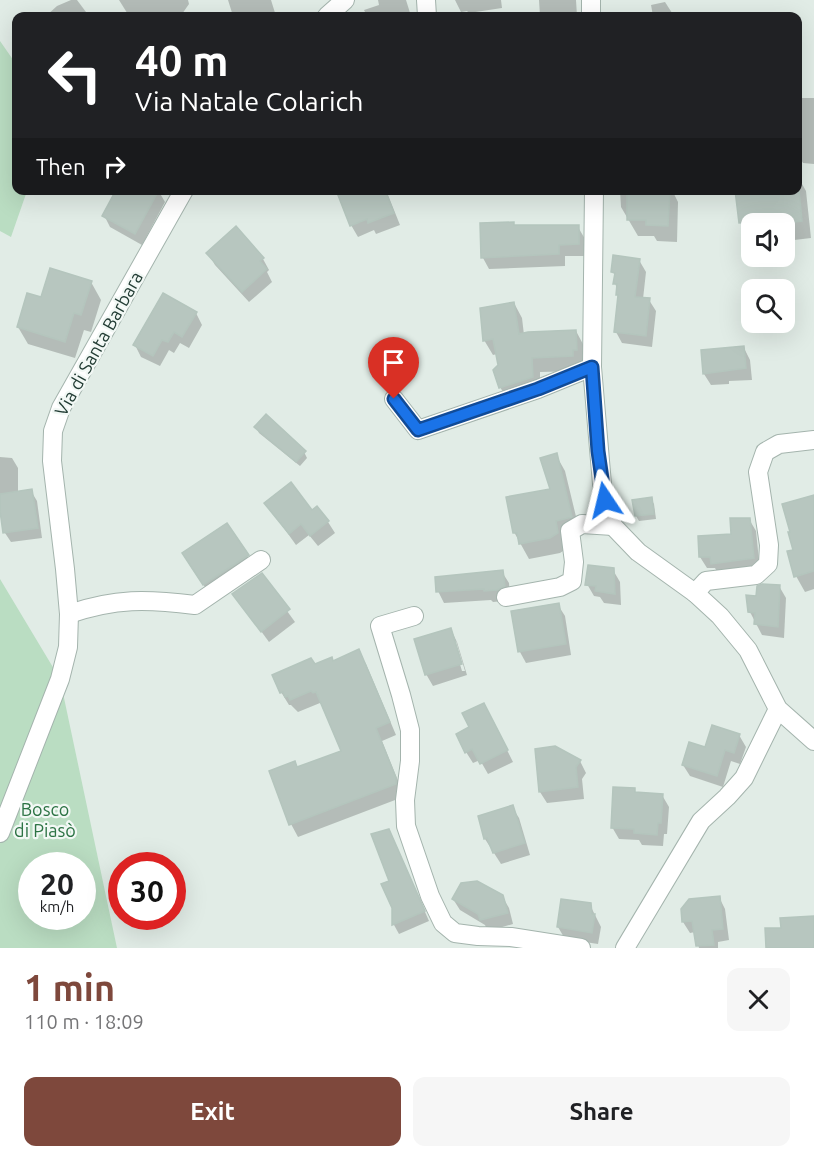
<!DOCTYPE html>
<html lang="en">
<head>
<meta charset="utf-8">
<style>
  body { margin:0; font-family:Ubuntu,sans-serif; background:#f6f6f6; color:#202124; height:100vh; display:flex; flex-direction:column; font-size:22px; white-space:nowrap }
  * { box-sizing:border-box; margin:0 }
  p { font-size:20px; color:#757577 }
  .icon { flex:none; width:33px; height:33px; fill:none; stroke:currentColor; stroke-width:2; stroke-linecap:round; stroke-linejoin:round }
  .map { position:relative; height:948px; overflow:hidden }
  .drawer { display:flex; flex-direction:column; background:#fff; flex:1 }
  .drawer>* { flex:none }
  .banner { position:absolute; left:12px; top:12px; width:790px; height:183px; border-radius:12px; box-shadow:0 6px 24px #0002; background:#202124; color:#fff; overflow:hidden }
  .fabs { position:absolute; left:741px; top:213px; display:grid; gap:12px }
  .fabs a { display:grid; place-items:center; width:54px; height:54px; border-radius:12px; background:#fff; box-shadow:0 6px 24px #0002; font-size:30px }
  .speed { position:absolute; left:18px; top:852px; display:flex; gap:12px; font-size:30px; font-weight:700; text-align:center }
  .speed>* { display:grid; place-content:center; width:78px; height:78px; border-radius:50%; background:#fff; box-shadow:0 6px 24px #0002; line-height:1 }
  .speed small { font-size:15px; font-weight:400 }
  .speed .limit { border:9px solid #d22; background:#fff; color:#111 }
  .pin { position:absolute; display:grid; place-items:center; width:51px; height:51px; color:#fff; margin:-62px -26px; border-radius:50% 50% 50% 0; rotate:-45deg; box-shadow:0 0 6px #0007 }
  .pin .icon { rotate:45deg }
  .me { position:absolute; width:66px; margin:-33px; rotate:350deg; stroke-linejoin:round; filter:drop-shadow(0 0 4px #0008) }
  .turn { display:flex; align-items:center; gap:21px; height:126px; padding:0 24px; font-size:27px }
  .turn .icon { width:78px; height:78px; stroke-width:2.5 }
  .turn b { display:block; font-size:42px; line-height:51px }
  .then { display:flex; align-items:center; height:57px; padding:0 24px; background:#0003; gap:12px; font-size:22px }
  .round { display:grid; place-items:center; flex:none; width:63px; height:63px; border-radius:12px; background:#f6f6f6 }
  .head { display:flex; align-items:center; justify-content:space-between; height:102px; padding:0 24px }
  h1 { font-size:36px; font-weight:700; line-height:45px; color:#7e483c }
  .primary-button { display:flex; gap:12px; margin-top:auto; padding:12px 24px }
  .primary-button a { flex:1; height:69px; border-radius:12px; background:#7e483c; color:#fff; font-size:24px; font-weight:700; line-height:69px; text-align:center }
  .primary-button a+a { background:#f6f6f6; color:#202124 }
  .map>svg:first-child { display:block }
  .green { fill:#baddc2; fill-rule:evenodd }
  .shadow { fill:#0003; fill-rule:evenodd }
  .building { fill:#b7c6bf; stroke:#b4c5bd; stroke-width:1.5 }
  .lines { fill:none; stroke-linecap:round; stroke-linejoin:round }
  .minor-casing { stroke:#a4b4ad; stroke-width:20 }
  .tertiary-casing { stroke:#a4b4ad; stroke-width:20 }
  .minor { stroke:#fff; stroke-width:18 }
  .tertiary { stroke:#fff; stroke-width:18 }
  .route-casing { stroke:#114b97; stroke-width:15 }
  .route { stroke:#1a73e8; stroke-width:10 }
  .labels { text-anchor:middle; stroke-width:4.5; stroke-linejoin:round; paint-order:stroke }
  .street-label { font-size:18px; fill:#223c34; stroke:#f2f8f5 }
  .park-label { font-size:18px; fill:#2c7344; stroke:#f2f8f5 }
</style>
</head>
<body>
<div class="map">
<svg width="814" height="948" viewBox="0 0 814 948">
  <rect width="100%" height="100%" fill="#e1ece6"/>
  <!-- green -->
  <g class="green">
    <path d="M0,41L16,64V190L27,191L11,237L0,231Z"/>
    <path d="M0,579L60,679L117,948H0ZM32,866H82V916H32Z"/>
  </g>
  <!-- shadow -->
  <g class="shadow">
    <path d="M71,0H77L89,16H46L57,6Z"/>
    <path d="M119,0H188L189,4L182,14L184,16H129Z"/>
    <path d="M228,0H271L276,16H233Z"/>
    <path d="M378,0H406L411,16H367L364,10L379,5Z"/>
    <path d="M455,0H501L502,8L469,13L467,11L461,12Z"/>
    <path d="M539,0H576L577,16H540Z"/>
    <path d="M665,2L674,16H653L651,5Z"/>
    <path d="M798,98H814V164L803,163L798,155Z"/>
    <path d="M798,177L806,191L811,238L786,241L784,224H752L750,240L740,222L798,190Z"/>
    <path d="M158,190L165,202L142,245L110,227L104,215Z"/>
    <path d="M350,190H386L400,225L376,234L374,230L358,237L351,225Z"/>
    <path d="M620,190H672L678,202L677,242L657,241L654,236H638L621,207Z"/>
    <path d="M481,225L578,227L585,239V256H565V266L489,269L483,258Z"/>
    <path d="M208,253L263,259L269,270L267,272L272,282L249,302L215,265Z"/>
    <path d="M639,260L646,272L643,299L649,300L656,311L652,347L622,343L616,332L620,298L615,283L616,277L613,272Z"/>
    <path d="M91,282L101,300L91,332L84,330L75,358L28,344L18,327L42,299Z"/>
    <path d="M514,303L522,318L524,335L576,331L584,346L585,364L581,371L540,372V392L509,402L500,387L497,354L493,355L484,340Z"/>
    <path d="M196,313L202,325L189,348L180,343L174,353L169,350L160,366L141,357L135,345Z"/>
    <path d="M744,348L750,360L752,380L729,381V384L711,385L704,374Z"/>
    <path d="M256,427L304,452L307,458L300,466L259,433Z"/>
    <path d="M556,455L565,471L580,533L566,549L560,553L529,559L514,532L552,490Z"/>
    <path d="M0,457L12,458L18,468V493L31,491L37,501L42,538L11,542L5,533L0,502Z"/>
    <path d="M814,496V589L805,592L796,576L794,551Z"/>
    <path d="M651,499L654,504L656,519L639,521L636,516Z"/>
    <path d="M266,503L312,512L328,522L335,533L318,546L309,535L296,545Z"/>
    <path d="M749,519L756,531L760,570L719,575L715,568H707L700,557L733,535Z"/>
    <path d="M247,556L254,567L211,596L190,565Z"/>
    <path d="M613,570L620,582L621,605L604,603L600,597L594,596L587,584Z"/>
    <path d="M502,572L509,583L510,598L504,601L493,602L491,600L444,603L438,591Z"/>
    <path d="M261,575L295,622L269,642L234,594Z"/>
    <path d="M779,586L786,598L784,638L762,635L750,612L757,597Z"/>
    <path d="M558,605L565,616L571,655L526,663L520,652L513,613Z"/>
    <path d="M451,630L457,642L467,675L433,686L426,674ZM453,641H456L465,671H462Z"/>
    <path d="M358,651L366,664L396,735L382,741L403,793V797L298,837L291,824L298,769L343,752L323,705L320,703L298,712L291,705H289L281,692L314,666L334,662Z"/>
    <path d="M490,716L513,762L488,774L480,760L473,763L466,752Z"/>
    <path d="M739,735L746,747L740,764L731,761L723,787L690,776L683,765L706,748Z"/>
    <path d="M536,750L580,761L586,773L582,779L584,799L547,803L540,792Z"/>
    <path d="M634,790L636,793L662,795L669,807L667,834H664L663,846L642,845L639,840L619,839L612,827Z"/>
    <path d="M512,807L519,818L530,855L501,864L485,839Z"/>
    <path d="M394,841L429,921L399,934L394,925L391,882Z"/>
    <path d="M502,896L509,908L513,924L488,931L485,925L460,910L453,899Z"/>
    <path d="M719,897L725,909L729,940L718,942V948H699L695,932L690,933L683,922Z"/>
    <path d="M590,905L601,927L598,944L565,939L558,927Z"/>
  </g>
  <!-- building -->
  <g class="building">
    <path d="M116,190H159L135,234L102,216Z"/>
    <path d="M336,190H385L394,213L368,223L367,219L350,226Z"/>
    <path d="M627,190H670L668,226L646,225V220H627Z"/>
    <path d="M735,190H799L802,221L777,224H774L773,220L739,223Z"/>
    <path d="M514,222V225H579V244L559,245V254L481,258L480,223Z"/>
    <path d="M236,226L264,258L260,261L267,269L242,292L206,253Z"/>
    <path d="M613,255L640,259L635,297L650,298L646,336L614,332L618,295H616L617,284H613L615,273L611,272Z"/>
    <path d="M50,268L92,281L81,315L74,313L65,342L17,327L27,293L41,297Z"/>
    <path d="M163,293L197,312L182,337L174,332L168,342L162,340L153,356L133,345Z"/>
    <path d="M514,302L519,334L528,332L576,330L577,350H573V356L532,358L533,377L499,388L493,370L498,365L493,339L483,341L480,308Z"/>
    <path d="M744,346L746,368L703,374L701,350Z"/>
    <path d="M266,414L306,451L296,462L254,427Z"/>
    <path d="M557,453L572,517L556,521L558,533L550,538L519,544L517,533H513L506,497L550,489L540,458Z"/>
    <path d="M291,482L312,510L317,506L329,521L310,536L301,524L289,534L264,503Z"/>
    <path d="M32,489L38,528L3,533L0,511V494Z"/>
    <path d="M814,495V571L794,577L787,551L793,550L788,532H790L782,504Z"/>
    <path d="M652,497L654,514L635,516L632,500Z"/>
    <path d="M730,518H750L754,558L711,564L710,557H699L698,536L731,534Z"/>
    <path d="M227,523L249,555L203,585L182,553Z"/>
    <path d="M588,565L614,568L615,594L595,591L596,586L585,585Z"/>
    <path d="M503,570L505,586L497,590L484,591V589L436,592L435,577Z"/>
    <path d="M262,573L290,609L261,632L232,594Z"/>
    <path d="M762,584L780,585L778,627L754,624L755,613L748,612L746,595L756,596L757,586Z"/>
    <path d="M559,603L566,644L518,652L511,611Z"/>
    <path d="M451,628L462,664L425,675L414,639Z"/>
    <path d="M359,649L390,722L376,728L396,778V784L289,825L269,771L295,761L297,767L341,751L316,692L313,693L311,691L290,700L288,696L285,697L283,692L280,693L272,675L311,658L315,664L332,657L333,661Z"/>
    <path d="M484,703L508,750L480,764L472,749L465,753L456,734L469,727L462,713Z"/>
    <path d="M712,725L740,734L734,753L725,750L717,776L682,765L689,742L705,747Z"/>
    <path d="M555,746L581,760L576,767L578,787L539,792L535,749Z"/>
    <path d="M613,787L635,788V792L663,794L661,823H658L657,835L634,833V829L611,828Z"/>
    <path d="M513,805L525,843L493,853L487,838L484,839L478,816Z"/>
    <path d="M389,829L425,911L392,925V908L381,884L389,881L371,834Z"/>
    <path d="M477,881L503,895L508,913L480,920L478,914L452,899L461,883Z"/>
    <path d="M720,896L723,929L712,930L714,945L696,946L692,921L682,922L681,909L689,899Z"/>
    <path d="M561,899L591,903L592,914H595L592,933L557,927Z"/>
    <path d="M814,916V948H766L765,928H781L780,918Z"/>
  </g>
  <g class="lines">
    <!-- minor casing -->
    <g class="minor-casing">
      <g id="minor">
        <path d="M426,0L427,16"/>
        <path d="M591,0V16"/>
        <path d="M594,190L592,367L602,484L613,526L638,552L695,593L720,616L748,650L778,709L814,741"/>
        <path d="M394,399L418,430L538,389L592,367"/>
        <path d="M695,593L706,581L756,575L768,564L769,545L758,472L765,452L779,444L814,440"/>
        <path d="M506,597L560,587L572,581L574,562L570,531L582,524L613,526"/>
        <path d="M69,614C116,598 147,599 195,605L261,560"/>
        <path d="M414,616L380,626L401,695L410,730V761L405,800L406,826L430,896L443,923L455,933L478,936L511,937L581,948"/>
        <path d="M625,948L701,821L727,797L744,778L778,709"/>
      </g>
    </g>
    <!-- tertiary casing -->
    <g class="tertiary-casing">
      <g id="tertiary">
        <path d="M327,16L345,0"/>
        <path d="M0,833L60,679L68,647L69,614L65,569L52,461L53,431L61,408L184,190"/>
      </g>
    </g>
    <!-- minor -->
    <use href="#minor" class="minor"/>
    <!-- tertiary -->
    <use href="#tertiary" class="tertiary"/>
  </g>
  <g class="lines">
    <!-- route casing -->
    <g class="route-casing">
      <path id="route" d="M394,399L418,430L538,389L592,367L598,451L605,500"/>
    </g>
    <!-- route -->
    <use href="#route" class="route"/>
  </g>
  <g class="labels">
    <!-- street labels -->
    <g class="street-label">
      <text transform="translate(99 344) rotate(-61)" y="6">Via di Santa Barbara</text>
    </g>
    <!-- park labels -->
    <g class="park-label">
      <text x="45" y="816">Bosco<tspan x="45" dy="21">di Piasò</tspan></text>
    </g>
  </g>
</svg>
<div class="fabs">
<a><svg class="icon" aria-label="sound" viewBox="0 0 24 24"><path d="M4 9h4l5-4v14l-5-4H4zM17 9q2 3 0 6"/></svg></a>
<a><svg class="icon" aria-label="search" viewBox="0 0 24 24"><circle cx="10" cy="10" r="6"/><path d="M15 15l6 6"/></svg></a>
</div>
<div class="speed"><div>20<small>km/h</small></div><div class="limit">30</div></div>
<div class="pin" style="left:394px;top:399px;background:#d93025"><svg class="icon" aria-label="arrive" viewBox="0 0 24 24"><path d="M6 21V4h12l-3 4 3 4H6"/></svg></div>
<svg class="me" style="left:605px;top:500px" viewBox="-20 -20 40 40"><path d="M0-17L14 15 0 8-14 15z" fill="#1a73e8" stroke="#fff" stroke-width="4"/></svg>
<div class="banner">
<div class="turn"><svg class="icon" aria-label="left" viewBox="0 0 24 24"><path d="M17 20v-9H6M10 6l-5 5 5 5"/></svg><div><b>40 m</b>Via Natale Colarich</div></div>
<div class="then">Then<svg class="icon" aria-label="right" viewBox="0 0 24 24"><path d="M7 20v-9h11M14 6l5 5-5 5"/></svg></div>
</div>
</div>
<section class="drawer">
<div class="head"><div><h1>1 min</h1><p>110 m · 18:09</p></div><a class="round"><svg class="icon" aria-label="close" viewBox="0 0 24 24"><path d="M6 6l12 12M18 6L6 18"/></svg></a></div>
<div class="primary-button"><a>Exit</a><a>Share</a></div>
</section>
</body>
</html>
